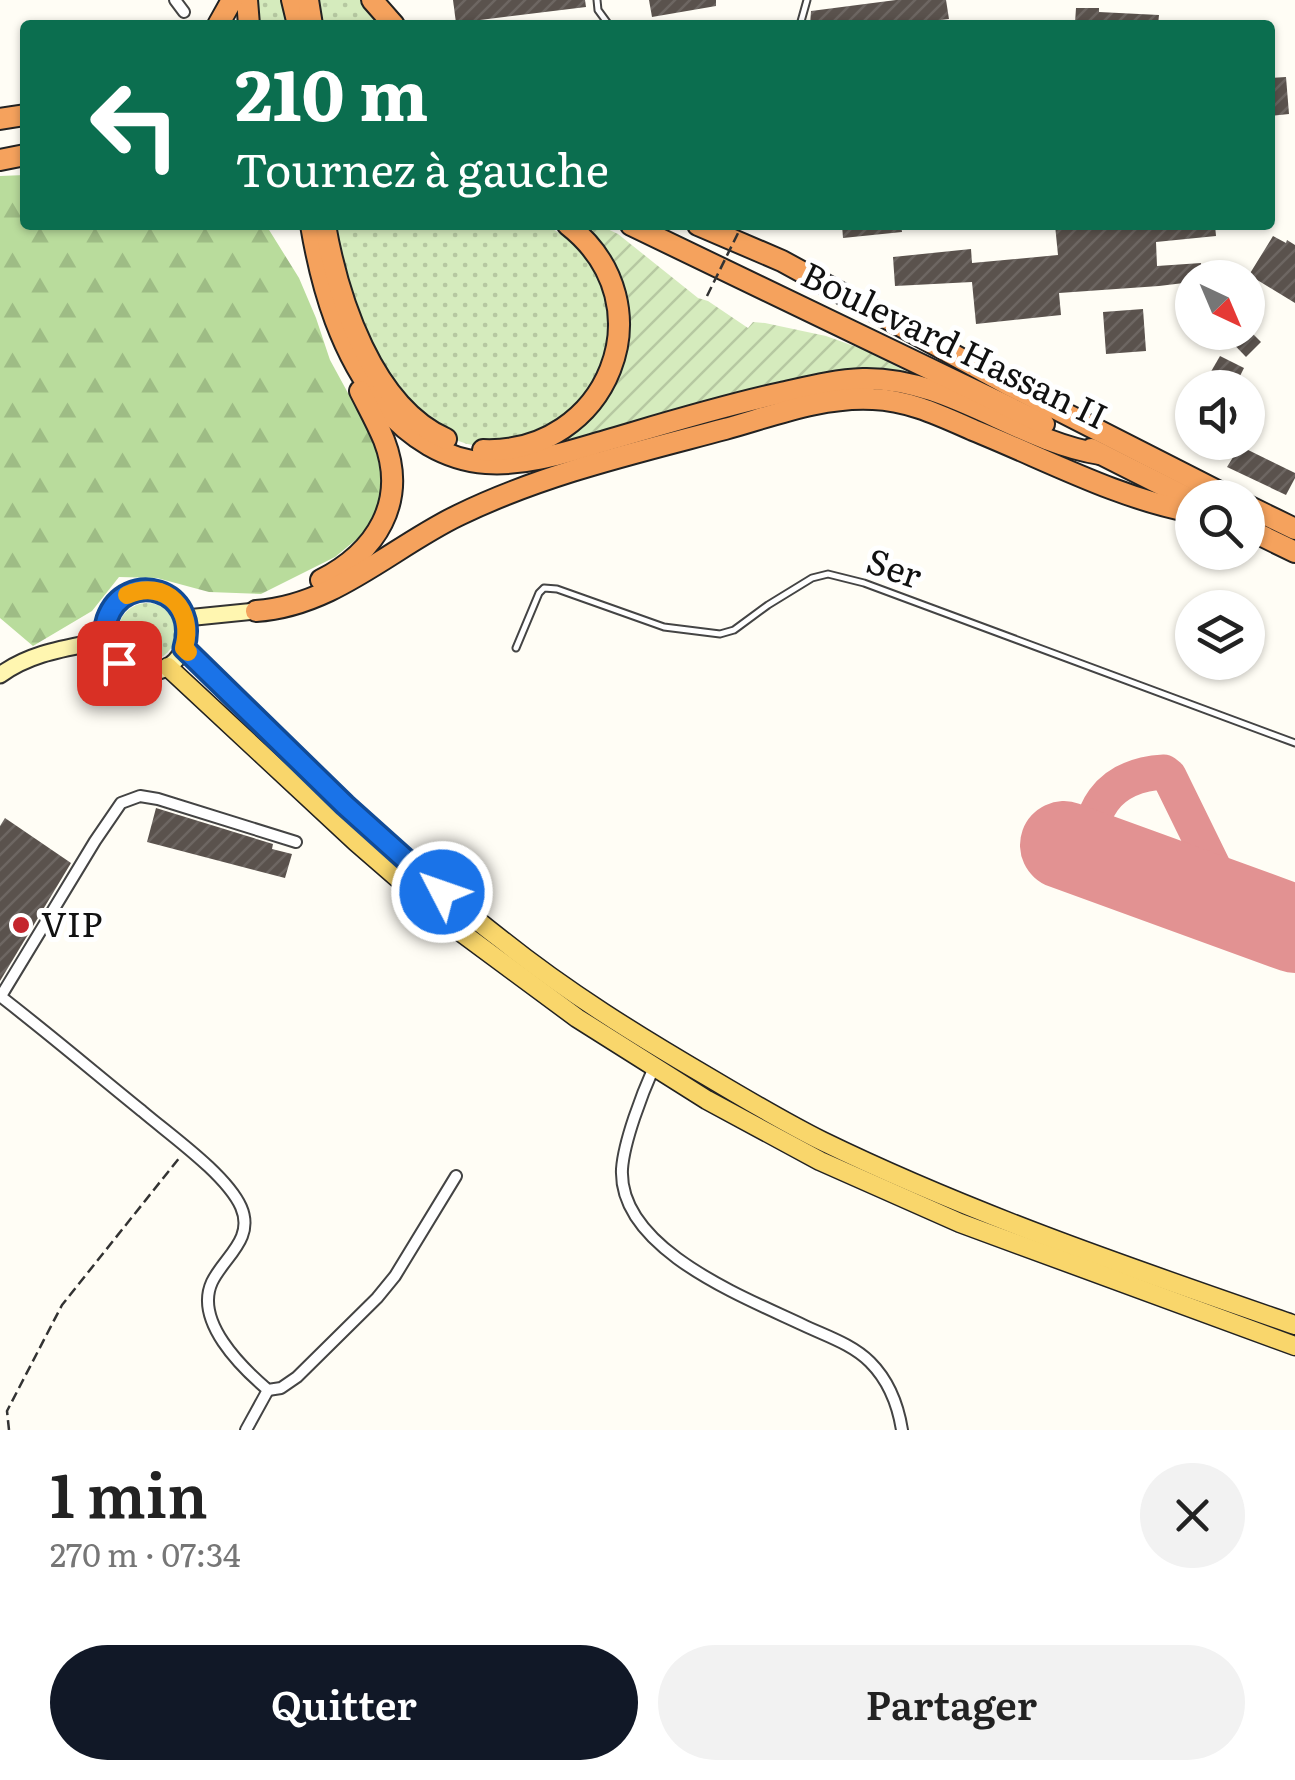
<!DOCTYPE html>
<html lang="fr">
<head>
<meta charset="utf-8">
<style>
  body { margin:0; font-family:Literata,serif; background:#f2f2f2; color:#222; height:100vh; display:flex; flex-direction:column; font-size:38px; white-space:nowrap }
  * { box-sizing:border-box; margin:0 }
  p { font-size:32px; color:#767676 }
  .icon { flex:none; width:55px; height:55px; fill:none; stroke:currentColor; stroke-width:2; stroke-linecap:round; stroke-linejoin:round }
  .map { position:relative; height:1430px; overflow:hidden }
  .sheet { display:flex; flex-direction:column; background:#fff; flex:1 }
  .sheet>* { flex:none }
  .guide { position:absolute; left:20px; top:20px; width:1255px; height:210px; border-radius:10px; box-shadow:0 2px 8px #0004; background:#0b6e4f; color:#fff; overflow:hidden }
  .needle { width:65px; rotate:136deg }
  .tools { position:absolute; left:1175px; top:260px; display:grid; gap:20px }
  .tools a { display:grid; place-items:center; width:90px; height:90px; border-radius:50%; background:#fff; box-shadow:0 2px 8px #0004; font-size:50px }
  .pin { position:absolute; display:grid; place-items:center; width:85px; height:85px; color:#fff; margin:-42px; border-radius:20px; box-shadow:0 5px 15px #0006 }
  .me { position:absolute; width:110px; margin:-55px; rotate:311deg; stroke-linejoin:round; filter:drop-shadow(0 0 8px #0008) }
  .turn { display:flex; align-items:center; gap:35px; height:210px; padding:0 50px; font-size:45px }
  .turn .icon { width:130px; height:130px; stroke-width:2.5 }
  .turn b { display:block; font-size:70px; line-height:85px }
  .round { display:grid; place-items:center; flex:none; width:105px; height:105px; border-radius:52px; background:#f2f2f2 }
  .headline { display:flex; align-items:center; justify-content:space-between; height:170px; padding:0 50px }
  h1 { font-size:60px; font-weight:600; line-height:75px }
  .action { display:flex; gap:20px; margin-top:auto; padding:20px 50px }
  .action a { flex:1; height:115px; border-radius:60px; background:#111827; color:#fff; font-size:40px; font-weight:600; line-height:115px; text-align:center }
  .action a+a { background:#f2f2f2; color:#222 }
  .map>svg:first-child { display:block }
  .grass { fill:url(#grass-dots) }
  .forest { fill:url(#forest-firs) }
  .garden { fill:url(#garden-furrows) }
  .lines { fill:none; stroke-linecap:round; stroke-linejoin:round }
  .taxiway { stroke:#e29292; stroke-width:35 }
  .runway { stroke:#e29292; stroke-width:88 }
  .building { fill:url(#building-hatch) }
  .lane-casing { stroke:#444; stroke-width:9 }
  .street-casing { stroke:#444; stroke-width:14 }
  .secondary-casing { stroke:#333; stroke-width:19 }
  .primary-casing { stroke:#222; stroke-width:21 }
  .highway-casing { stroke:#222; stroke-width:24 }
  .path { stroke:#333; stroke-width:2.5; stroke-dasharray:10 5; stroke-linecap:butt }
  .lane { stroke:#fff; stroke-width:5 }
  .street { stroke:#fff; stroke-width:10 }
  .secondary { stroke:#fff6b0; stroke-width:15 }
  .primary { stroke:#f9d66b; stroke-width:18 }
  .highway { stroke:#f5a25d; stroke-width:20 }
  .path-bridge { stroke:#333; stroke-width:2.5; stroke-dasharray:10 5; stroke-linecap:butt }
  .route-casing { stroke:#114b97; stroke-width:25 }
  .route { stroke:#1a73e8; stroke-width:18 }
  .slow { stroke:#f59e0b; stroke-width:18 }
  .poi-dot { fill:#c4262e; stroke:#fff; stroke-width:4 }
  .labels { text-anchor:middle; stroke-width:10; stroke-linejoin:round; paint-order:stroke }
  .street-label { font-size:35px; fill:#111; stroke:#fff }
  .poi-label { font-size:35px; fill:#111; stroke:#fff; text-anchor:start }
</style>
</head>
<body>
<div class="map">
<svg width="1295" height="1430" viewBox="0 0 1295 1430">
  <defs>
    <pattern id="grass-dots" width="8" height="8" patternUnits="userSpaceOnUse" patternTransform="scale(2.5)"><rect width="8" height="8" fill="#d5ebbd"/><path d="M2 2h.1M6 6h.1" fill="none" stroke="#b6c8a1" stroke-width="1.8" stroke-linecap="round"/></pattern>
    <pattern id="forest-firs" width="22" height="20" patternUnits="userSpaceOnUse" patternTransform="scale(2.5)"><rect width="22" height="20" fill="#b9dc9c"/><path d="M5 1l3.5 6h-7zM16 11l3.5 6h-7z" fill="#9ebc85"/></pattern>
    <pattern id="garden-furrows" width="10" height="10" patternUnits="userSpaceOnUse" patternTransform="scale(2.5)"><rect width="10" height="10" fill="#d5ebbd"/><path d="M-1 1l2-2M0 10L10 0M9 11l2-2" fill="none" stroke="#b6c8a1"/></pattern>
    <pattern id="building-hatch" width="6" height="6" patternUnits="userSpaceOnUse" patternTransform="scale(2.5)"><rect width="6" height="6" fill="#5a524d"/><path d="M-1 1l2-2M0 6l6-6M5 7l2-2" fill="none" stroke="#6d6662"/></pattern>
  </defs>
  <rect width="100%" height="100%" fill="#fffdf5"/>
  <!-- grass -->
  <g class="grass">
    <path d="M253,0H282L288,25H254Z"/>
    <path d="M316,0H362L382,25H321Z"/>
    <path d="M332,225H545C598,250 624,312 604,366C602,373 600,382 596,388C588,397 554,426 543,432C535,437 522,438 513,440C504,441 492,446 483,446C421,445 368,351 350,300C341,276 337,249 332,225Z"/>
    <circle cx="147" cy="632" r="29"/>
  </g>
  <!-- forest -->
  <path class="forest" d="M25,175V225H266L299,278L316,318L330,360L373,439L382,469L380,495L375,513L363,534L335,557L261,594L209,592L157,578L119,577L92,611L33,646L0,618V176Z"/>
  <!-- garden -->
  <path class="garden" d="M582,225H599L618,234L698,298L708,301L748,328L753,322L765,323L826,336L865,350L913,375L858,370L823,373L543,450L547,445C564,431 588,418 602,401C646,349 632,268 582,225Z"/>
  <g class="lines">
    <!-- taxiway -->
    <path class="taxiway" d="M1190,891C1088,937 1045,779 1164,772L1169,776L1218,876L1237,897L1261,917"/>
    <!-- runway -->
    <path class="runway" d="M1064,845L1295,929"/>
  </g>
  <!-- building -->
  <g class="building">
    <path d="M453,0H585L586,7L456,23Z"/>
    <path d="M649,0H716V6L652,17Z"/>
    <path d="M896,0H946L949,19L897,25H810L811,11Z"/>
    <path d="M1076,8H1099V12L1159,15L1158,25L1075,23Z"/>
    <path d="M1286,77L1289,114L1270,116V78Z"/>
    <path d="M842,225H901L902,232L843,238Z"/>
    <path d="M1055,225H1215L1216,236L1156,242L1157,266L1201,263L1202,278H1192V282L1159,286L1059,293L1061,315L976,324L972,282L895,286L893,257L971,249L972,263L1058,255Z"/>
    <path d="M1273,236L1286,243L1287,240L1295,245V303L1249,275Z"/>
    <path d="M1143,309L1146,351L1106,354L1103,312Z"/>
    <path d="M1222,332H1251L1261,342L1246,357Z"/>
    <path d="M1220,356L1244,368L1234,388H1215L1205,382Z"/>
    <path d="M1240,446L1295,473V478L1286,495L1227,467Z"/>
    <path d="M156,808L273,844L272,849L292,854L285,878L147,842Z"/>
    <path d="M5,818L71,863L0,981V826Z"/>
  </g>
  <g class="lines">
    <!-- lane casing -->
    <g class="lane-casing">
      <g id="lane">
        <path d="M597,0L598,10L609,25"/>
        <path d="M800,25L807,0"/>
        <path d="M516,648L539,593L544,588L557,589L664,627L720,634L734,630L768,605L812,578L828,574L864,583L1295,743"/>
      </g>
    </g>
    <!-- street casing -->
    <g class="street-casing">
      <g id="street">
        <path d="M175,0L184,12"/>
        <path d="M0,996C48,1033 95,1073 142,1111C170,1135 226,1174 241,1207C255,1239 224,1257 212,1282C194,1321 241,1367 268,1390L281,1388L297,1377L377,1298L395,1276L456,1176"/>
        <path d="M1,996L95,841L121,803L140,796L158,799L296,842"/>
        <path d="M654,1067C642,1094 624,1141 622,1169C618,1249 744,1297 803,1325C826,1336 852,1344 870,1362C888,1380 898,1405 902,1430"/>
        <path d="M246,1430L268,1390"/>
      </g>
    </g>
    <!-- secondary casing -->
    <g class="secondary-casing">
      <g id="secondary">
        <circle cx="146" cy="632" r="41"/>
        <path d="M186,618L256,611"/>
        <path d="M0,675C31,652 68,648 106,640"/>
      </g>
    </g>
    <!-- primary casing -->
    <g class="primary-casing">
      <g id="primary">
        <path d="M184,649C289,747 388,852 502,940C567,992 638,1036 710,1078C747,1100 784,1122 822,1141C974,1215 1136,1270 1295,1325"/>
        <path d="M168,667L356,842L454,927L577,1018L707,1100L820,1161L960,1223L1295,1346"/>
      </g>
    </g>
    <!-- highway casing -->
    <g class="highway-casing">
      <g id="highway">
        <path d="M247,0L249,25"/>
        <path d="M292,0L298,25"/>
        <path d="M308,0L312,25"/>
        <path d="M372,0L394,25"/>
        <path d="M218,25L232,0"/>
        <path d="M0,119L25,115"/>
        <path d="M0,160L25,155"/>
        <path d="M311,225C322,290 341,354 383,406C409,437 445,460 486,463C526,466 567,452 605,441C663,424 721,406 781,393C808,387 835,380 863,379C949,377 1017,441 1100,454"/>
        <path d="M325,225C338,298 372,406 446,439"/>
        <path d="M631,225L1044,424"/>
        <path d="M698,225L782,261L1007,384L1231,498"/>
        <path d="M1091,449L1192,500"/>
        <path d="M483,450C607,455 670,305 568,225"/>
        <path d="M1248,506L1295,529"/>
        <path d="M1248,529L1295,552"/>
        <path d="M321,580C376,552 408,502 384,440C377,423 368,407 360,391"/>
        <path d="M256,611C334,606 392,547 459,515C543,474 635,453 725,429C772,416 823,396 873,399C908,400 941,416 973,430C1045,459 1117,498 1192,512"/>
      </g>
    </g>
    <!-- path -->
    <path class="path" d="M9,1430L7,1411L62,1305L180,1157"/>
    <!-- lane -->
    <use href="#lane" class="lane"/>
    <!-- street -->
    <use href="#street" class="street"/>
    <!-- secondary -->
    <use href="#secondary" class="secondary"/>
    <!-- primary -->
    <use href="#primary" class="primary"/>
    <!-- highway -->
    <use href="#highway" class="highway"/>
    <!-- path-bridge -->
    <path class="path-bridge" d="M707,296L742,225"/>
  </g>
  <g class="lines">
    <!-- route casing -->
    <g class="route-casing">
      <path id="route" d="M119,663C108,650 101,636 107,619C125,568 201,588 184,648L345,805L442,892"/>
    </g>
    <!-- route -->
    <use href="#route" class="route"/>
    <!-- slow -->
    <path class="slow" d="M127,595C166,578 195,610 184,648L188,652"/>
  </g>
  <!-- markers -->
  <circle class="poi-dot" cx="21" cy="925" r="10"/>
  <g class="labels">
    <!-- street labels -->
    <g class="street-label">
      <text transform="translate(954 346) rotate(26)" y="12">Boulevard Hassan II</text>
      <text transform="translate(894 569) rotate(19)" y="12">Ser</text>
    </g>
    <!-- poi labels -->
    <g class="poi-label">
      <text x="41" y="937">VIP</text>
    </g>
  </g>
</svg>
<div class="tools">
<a><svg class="needle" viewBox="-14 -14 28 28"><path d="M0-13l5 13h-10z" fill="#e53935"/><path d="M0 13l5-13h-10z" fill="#767676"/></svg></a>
<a><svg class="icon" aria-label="sound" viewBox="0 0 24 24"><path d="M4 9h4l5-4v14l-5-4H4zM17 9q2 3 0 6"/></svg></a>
<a><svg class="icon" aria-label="search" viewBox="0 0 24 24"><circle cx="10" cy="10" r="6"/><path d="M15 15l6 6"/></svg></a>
<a><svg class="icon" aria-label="layers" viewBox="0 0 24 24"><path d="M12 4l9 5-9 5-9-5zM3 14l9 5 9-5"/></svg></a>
</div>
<div class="pin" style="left:119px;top:663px;background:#d93025"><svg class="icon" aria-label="arrive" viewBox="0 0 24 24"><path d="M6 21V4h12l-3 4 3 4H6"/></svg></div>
<svg class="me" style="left:442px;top:892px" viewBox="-20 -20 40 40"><circle r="17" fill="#1a73e8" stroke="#fff" stroke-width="3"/><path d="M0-11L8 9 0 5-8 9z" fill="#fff"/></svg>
<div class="guide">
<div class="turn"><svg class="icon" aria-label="left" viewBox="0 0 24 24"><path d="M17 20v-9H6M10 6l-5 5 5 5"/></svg><div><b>210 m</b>Tournez à gauche</div></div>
</div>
</div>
<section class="sheet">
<div class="headline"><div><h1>1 min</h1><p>270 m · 07:34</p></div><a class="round"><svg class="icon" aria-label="close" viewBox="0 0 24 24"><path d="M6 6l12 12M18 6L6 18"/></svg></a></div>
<div class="action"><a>Quitter</a><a>Partager</a></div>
</section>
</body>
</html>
